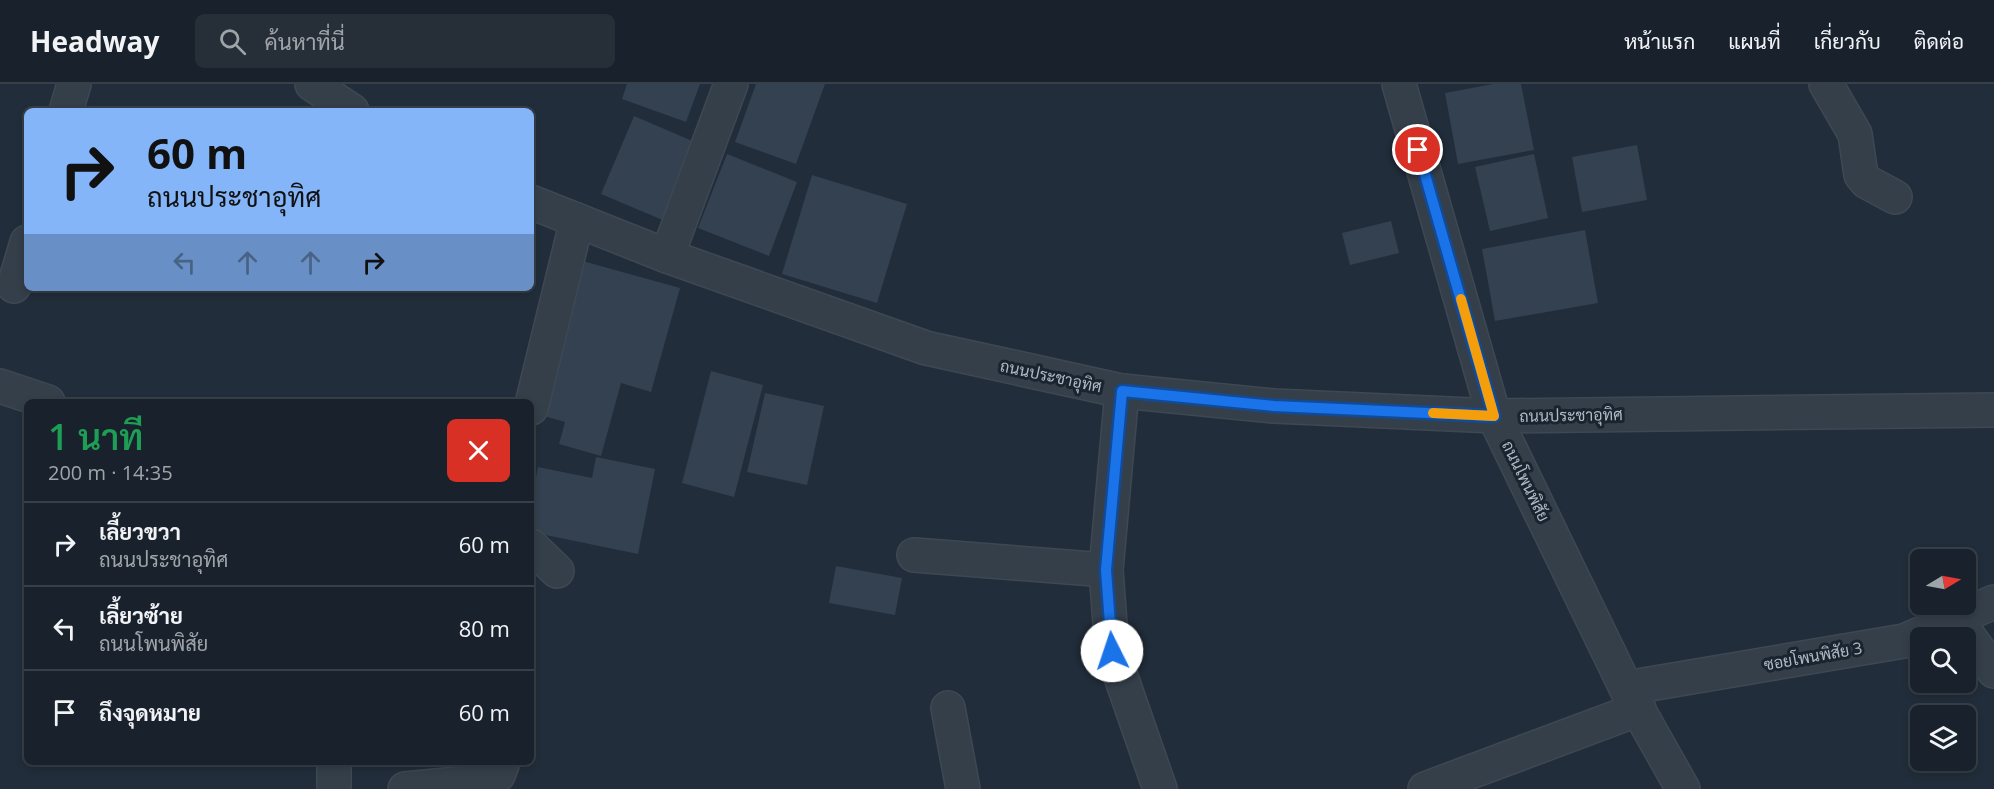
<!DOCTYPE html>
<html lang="th">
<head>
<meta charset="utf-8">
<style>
  body { margin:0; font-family:"Open Sans",Sarabun,sans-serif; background:#262f38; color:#f1f3f6; height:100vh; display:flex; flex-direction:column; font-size:22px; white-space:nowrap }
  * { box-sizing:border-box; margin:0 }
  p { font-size:20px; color:#9fa4a9 }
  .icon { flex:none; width:33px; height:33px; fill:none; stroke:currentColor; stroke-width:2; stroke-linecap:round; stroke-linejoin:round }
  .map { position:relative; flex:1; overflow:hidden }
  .drawer { position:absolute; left:24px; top:315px; width:510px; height:366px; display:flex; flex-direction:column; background:#19222c; border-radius:9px; box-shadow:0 3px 9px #0003,0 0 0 2px #373f48 }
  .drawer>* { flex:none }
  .hud { position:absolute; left:24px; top:24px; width:510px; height:183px; border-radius:9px; box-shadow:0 3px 9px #0003,0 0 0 2px #373f48; background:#83b5f8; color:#111; overflow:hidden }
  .needle { width:39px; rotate:80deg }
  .tools { position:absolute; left:1910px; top:465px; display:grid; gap:12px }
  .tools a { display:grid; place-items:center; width:66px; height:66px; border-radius:9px; background:#19222c; box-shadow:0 3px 9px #0003,0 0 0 2px #373f48; font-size:30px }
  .pin { position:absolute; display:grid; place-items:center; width:51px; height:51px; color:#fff; margin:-26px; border:3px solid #fff; border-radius:50%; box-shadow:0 2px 6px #0007 }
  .me { position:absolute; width:66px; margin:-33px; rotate:356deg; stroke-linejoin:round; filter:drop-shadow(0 0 4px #0008) }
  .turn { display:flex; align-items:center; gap:21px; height:126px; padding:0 24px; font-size:27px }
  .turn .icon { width:78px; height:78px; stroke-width:2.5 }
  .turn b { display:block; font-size:42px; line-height:51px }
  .lanes { display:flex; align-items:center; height:57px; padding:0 24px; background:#0003; justify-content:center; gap:30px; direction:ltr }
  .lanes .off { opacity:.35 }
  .round { display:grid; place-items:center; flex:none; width:63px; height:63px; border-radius:9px; background:#262f38 }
  .headline { display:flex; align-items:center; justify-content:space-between; height:102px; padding:0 24px }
  h1 { font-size:36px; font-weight:600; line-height:45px; color:#1e9e55 }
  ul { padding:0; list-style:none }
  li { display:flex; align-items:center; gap:18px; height:84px; padding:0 24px; border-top:2px solid #373f48 }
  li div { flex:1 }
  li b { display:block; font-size:22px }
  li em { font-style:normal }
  header { display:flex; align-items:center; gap:36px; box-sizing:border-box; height:84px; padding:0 30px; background:#19222c; border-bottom:2px solid #373f48 }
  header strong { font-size:28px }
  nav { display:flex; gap:33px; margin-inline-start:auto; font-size:21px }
  .search { width:420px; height:54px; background:#262f38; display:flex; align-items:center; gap:15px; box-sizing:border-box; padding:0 21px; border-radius:9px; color:#9fa4a9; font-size:22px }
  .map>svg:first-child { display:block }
  .building { fill:#334150 }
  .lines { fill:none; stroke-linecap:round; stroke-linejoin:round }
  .minor-casing { stroke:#3e4853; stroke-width:36 }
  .minor { stroke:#353f4a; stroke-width:33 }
  .route-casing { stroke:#114b97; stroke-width:15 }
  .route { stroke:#1a73e8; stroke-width:10 }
  .slow { stroke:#f59e0b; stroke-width:10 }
  .labels { text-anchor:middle; stroke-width:6; stroke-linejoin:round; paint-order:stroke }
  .street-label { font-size:16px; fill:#b0b9c6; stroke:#1a242f }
</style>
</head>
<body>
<header>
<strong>Headway</strong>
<div class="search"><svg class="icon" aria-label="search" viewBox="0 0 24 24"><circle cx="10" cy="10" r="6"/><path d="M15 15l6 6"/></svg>ค้นหาที่นี่</div>
<nav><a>หน้าแรก</a><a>แผนที่</a><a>เกี่ยวกับ</a><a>ติดต่อ</a></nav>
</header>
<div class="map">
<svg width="1994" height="705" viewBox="0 0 1994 705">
  <rect width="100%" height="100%" fill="#212d3a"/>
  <!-- building -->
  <g class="building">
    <path d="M627,0H700L686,38L622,15Z"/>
    <path d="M756,0H825L796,80L735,58Z"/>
    <path d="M1493,0H1521L1534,66L1458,80L1445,9Z"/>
    <path d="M634,32L704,62L672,140L601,110Z"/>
    <path d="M1637,61L1647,116L1582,128L1572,73Z"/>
    <path d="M727,70L797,98L769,172L698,144Z"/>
    <path d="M1534,70L1548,134L1490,147L1475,83Z"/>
    <path d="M812,91L907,120L877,219L782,190Z"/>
    <path d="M1391,137L1399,169L1350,181L1342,149Z"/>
    <path d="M1585,146L1598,219L1495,237L1482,165Z"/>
    <path d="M579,176L680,204L651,308L621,299L601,372L559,360L565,338L537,330Z"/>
    <path d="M711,287L763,301L734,413L682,399Z"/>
    <path d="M765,309L824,322L807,401L747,388Z"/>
    <path d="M596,373L655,385L638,470L531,448V418L538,383L592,394Z"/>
    <path d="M836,482L902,494L895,531L829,519Z"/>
  </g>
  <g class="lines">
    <!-- minor casing -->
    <g class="minor-casing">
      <g id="minor">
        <path d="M312,0L352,27"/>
        <path d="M1399,0L1494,332L1626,604L1683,705"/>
        <path d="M1826,0L1855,50L1861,91L1867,98L1895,113"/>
        <path d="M66,27L74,0"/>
        <path d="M531,118L667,172L926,264L1122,307L1274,322L1494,332L1994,326"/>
        <path d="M667,172L731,0"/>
        <path d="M14,202L27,158"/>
        <path d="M0,302L48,318"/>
        <path d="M1122,307L1106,486L1112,567L1160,705"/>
        <path d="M531,324L577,136"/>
        <path d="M531,462L557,487"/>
        <path d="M914,471L1106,486"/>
        <path d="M1955,534L1994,587"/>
        <path d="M1626,604L1904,557L1994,518"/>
        <path d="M948,624L963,705"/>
        <path d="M334,678V705"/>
        <path d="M405,705L488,697L498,691L503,678"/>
        <path d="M1425,705L1639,625"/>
      </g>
    </g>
    <!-- minor -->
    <use href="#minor" class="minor"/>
  </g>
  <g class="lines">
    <!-- route casing -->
    <g class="route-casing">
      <path id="route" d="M1112,567L1106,486L1122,307L1274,322L1494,332L1418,66"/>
    </g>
    <!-- route -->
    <use href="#route" class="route"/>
    <!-- slow -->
    <path class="slow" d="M1433,329L1494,332L1461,215"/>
  </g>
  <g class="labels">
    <!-- street labels -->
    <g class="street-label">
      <text transform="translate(1051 292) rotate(12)" y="6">ถนนประชาอุทิศ</text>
      <text transform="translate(1571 331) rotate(-1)" y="6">ถนนประชาอุทิศ</text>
      <text transform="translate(1526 397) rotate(64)" y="6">ถนนโพนพิสัย</text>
      <text transform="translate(1813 572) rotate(-10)" y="6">ซอยโพนพิสัย 3</text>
    </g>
  </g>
</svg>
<div class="tools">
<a><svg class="needle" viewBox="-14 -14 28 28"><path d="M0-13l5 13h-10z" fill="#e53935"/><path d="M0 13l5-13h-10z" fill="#9fa4a9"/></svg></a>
<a><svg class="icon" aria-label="search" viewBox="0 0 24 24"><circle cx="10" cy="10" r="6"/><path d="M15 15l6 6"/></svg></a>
<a><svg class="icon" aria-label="layers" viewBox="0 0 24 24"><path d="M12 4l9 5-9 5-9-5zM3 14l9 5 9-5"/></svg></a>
</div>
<div class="pin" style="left:1418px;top:66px;background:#d93025"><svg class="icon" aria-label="arrive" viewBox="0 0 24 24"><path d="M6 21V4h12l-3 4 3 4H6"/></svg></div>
<svg class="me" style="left:1112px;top:567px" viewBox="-20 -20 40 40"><circle r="19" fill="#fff"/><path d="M0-13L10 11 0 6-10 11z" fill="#1a73e8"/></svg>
<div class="hud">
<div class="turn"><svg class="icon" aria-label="right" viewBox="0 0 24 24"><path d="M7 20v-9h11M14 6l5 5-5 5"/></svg><div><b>60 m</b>ถนนประชาอุทิศ</div></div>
<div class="lanes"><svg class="icon off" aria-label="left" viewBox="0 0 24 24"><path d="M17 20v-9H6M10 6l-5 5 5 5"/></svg><svg class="icon off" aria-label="ahead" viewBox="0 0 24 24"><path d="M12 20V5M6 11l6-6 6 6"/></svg><svg class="icon off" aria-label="ahead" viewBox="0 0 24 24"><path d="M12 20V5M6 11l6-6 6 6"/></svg><svg class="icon" aria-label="right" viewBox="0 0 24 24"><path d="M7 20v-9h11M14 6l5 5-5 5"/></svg></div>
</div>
<section class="drawer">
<div class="headline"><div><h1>1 นาที</h1><p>200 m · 14:35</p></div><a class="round" style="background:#d93025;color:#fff"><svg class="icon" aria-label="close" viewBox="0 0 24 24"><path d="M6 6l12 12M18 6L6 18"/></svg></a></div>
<ul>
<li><svg class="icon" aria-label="right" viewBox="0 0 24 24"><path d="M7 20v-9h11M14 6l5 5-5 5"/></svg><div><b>เลี้ยวขวา</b><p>ถนนประชาอุทิศ</p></div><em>60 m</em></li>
<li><svg class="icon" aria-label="left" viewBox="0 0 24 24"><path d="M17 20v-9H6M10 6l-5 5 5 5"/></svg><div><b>เลี้ยวซ้าย</b><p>ถนนโพนพิสัย</p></div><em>80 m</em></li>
<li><svg class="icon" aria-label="arrive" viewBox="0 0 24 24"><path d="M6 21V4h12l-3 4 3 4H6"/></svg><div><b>ถึงจุดหมาย</b></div><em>60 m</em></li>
</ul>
</section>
</div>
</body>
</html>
